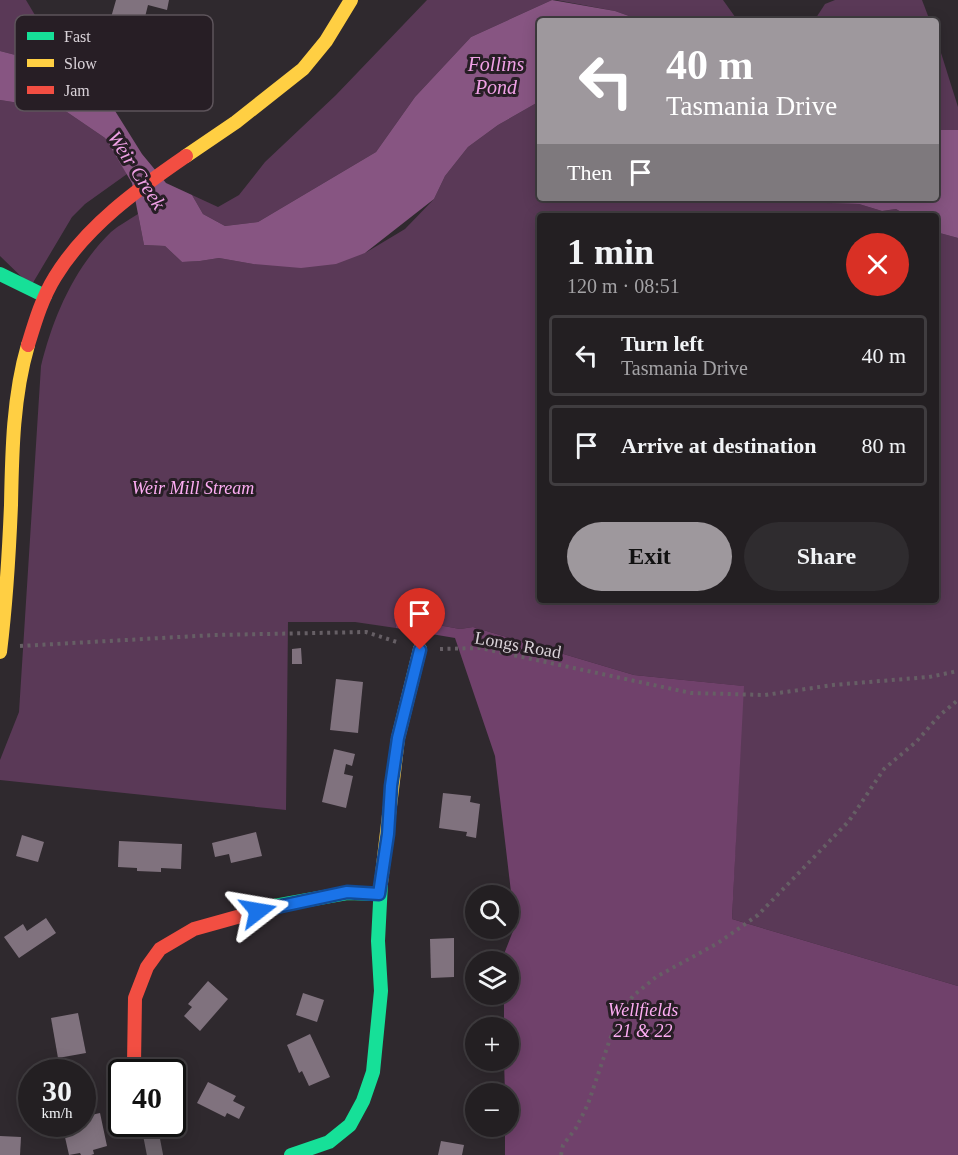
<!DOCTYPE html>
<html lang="en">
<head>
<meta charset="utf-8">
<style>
  body { margin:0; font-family:Georgia,serif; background:#2f2c2f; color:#f1f3f6; height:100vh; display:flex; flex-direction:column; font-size:22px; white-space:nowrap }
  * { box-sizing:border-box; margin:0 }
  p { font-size:20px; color:#a3a2a5 }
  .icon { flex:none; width:33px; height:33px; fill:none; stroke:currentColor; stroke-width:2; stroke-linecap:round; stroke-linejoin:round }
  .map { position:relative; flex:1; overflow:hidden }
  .panel { position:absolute; left:537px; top:213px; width:402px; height:390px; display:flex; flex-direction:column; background:#231f22; border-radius:6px; box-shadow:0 3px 15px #0003,0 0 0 2px #403d40 }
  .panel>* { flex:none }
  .hud { position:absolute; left:537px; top:18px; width:402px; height:183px; border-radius:6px; box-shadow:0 3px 15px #0003,0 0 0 2px #403d40; background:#9e989d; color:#fff; overflow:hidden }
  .fabs { position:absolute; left:465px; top:885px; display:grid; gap:12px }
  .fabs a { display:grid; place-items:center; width:54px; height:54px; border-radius:50%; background:#231f22; box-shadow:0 3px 15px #0003,0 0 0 2px #403d40; font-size:30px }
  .speed { position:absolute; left:18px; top:1059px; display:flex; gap:12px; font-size:30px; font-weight:700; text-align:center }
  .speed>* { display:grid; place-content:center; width:78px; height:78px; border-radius:50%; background:#231f22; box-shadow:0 3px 15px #0003,0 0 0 2px #403d40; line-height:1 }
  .speed small { font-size:15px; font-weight:400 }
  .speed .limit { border:3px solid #111; border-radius:9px; background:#fff; color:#111 }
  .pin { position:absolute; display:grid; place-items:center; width:51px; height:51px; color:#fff; margin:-62px -26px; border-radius:50% 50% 50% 0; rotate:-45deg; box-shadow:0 0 6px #0007 }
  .pin .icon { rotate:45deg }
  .me { position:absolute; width:66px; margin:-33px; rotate:76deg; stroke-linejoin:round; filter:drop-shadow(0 0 4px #0008) }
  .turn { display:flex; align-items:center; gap:21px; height:126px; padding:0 30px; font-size:27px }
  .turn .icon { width:78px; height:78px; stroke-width:2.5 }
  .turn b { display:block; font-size:42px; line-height:51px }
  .then { display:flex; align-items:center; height:57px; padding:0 30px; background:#0003; gap:12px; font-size:22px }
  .round { display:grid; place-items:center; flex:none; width:63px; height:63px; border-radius:32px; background:#2f2c2f }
  .headline { display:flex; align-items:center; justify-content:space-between; height:102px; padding:0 30px }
  h1 { font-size:36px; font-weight:800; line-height:45px }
  .cta { display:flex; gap:12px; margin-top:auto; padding:12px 30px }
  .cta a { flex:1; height:69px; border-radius:36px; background:#9e989d; color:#111; font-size:24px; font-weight:800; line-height:69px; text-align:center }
  .cta a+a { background:#2f2c2f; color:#f1f3f6 }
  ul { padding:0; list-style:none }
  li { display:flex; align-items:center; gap:18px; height:81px; margin:0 12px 9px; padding:0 18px; border:3px solid #403d40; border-radius:6px }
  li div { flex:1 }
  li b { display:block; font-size:22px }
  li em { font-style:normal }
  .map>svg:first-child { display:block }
  .green { fill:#5a3957 }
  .forest { fill:#70416b }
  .water { fill:#875582 }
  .building { fill:#80727e }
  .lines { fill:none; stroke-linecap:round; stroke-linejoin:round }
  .path { stroke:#665f65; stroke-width:4; stroke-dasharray:3 4.5; stroke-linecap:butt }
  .street { stroke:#6b626a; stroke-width:16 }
  .fast { stroke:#16e098; stroke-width:14 }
  .slow { stroke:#ffcf43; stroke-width:14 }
  .jam { stroke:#f24e42; stroke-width:14 }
  .route-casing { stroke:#114b97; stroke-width:15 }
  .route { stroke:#1a73e8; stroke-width:10 }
  .labels { text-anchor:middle; stroke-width:6; stroke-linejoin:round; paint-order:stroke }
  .park-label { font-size:18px; font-style:italic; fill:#fdadf3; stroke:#271e25 }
  .street-label { font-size:18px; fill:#dad3d9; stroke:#271e25 }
  .water-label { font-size:20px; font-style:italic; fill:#f0a1e6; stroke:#271e25 }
  .key { fill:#271e25; stroke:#5d545b; stroke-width:1.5 }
  .key-label { font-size:16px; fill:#dad3d9 }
</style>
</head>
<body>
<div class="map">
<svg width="958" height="1155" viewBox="0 0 958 1155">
  <rect width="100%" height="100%" fill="#2f292e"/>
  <!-- green -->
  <g class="green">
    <path d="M0,0H26L55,49L27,58L0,51Z"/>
    <path d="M427,0H552L471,37L415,97L376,152L258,222L225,226L203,214L192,195L218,207L239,195L265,162L336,95Z"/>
    <path d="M556,0H723L738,21H643L615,11Z"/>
    <path d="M835,0H922L930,21H814L825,4Z"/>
    <path d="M936,37L958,107V130H936Z"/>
    <path d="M0,100L64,110L105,138L127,174L85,204L72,217L31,286L0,256Z"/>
    <path d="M540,101V198H803L827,203L859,204L882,211L896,209L908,216H540V600H936V232L958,238V986L732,919L743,686L634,675L473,627L460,629L394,617L396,628L355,622H288L286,810L0,780V760L19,712L41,366C53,317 74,268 111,232C119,225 129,220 138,214L144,245L165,246L182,262L200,261L219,258L253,264L365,253L405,229L434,199L445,176L468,147L498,125Z"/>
  </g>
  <!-- forest -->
  <path class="forest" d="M394,617L460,629L473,627L634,675L744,686L732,919L958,986V1155H505V1127L508,1126V1094L505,1093L504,1061L508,1060V1028L504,1027V995L508,994V962L504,961V954L515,926L495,756L455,638L396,628Z"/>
  <!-- water -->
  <g class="water">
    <path d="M552,0L615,11L643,21H540V101L498,125L468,147L445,176L434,199L365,253L336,264L301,268L253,264L219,258L200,261L182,262L165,246L144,245L132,183L105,138L64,110L0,100V51L27,58L55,49L73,54L102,90L142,154L166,183L192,195L203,214L225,226L258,222L376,152L415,97L471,37Z"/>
    <path d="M936,130H958V238L936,232V216H908L896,209L882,211L859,204L827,203L803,198H936Z"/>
  </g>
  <!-- building -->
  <g class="building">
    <path d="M116,0H169L167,10L148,5L142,29L110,21Z"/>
    <path d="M301,648L302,664H292V649Z"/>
    <path d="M336,679L363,682L358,733L330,730Z"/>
    <path d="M334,749L355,754L352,766L346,764L344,774L353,776L346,808L322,802Z"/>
    <path d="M443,793L471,796L470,802L480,804L476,838L466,836L467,832L439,828Z"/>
    <path d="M256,832L262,856L231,863L229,854L215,857L212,843Z"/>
    <path d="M22,835L44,842L38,862L16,856Z"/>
    <path d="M119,841L182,844L181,869L161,868V872L137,871V868L118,867Z"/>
    <path d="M46,918L56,933L19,958L4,937L23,924L27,931Z"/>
    <path d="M454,938V977L431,978L430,939Z"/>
    <path d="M208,981L228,999L200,1031L184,1016L192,1007L188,1004Z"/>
    <path d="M303,993L324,1000L317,1022L296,1015Z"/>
    <path d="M78,1013L86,1053L58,1058L51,1018Z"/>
    <path d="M310,1034L330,1077L309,1086L302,1071L299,1073L287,1045Z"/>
    <path d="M208,1082L236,1096L233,1101L245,1107L239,1119L227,1113L225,1117L197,1103Z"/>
    <path d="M100,1113L107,1146L93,1150L94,1154L91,1155H81L80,1153L69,1155L62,1124H82V1117Z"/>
    <path d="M0,1136L21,1137L20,1155H0Z"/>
    <path d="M441,1141L464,1145L462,1155H438Z"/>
  </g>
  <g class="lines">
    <!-- path -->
    <g class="path">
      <path d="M20,646L214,635L366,632L400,643"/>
      <path d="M440,649L480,648L691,693L765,695L833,685L929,677L958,671"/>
      <path d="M561,1155L563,1145L576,1128L588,1104L609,1042L619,1017L633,996L656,977L718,943L758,915L849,821L884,769L916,742L940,715L958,700"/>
    </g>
    <!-- street -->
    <path class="street" d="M149,1124L155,1155"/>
    <!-- fast -->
    <g class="fast">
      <path d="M0,274L45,296"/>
      <path d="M255,912L274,906L347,893L379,894"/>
      <path d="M291,1155L329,1142L350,1125L363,1101L373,1072L381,991L378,941L381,883"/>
    </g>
    <!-- slow -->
    <g class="slow">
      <path d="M186,156L236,122L303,69L326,41L351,0"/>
      <path d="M0,652C6,603 9,554 11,505C12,452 13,396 28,345"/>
      <path d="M381,883L398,738L420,649"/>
    </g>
    <!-- jam -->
    <g class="jam">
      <path d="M28,345C35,322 42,298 55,277C86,226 138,189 186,156"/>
      <path d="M137,1072L134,1064L135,998L147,967L160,949L194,929L255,912"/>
    </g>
  </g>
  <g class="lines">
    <!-- route casing -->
    <g class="route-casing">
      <path id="route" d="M258,911L347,892L379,894L388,834L391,786L398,738L420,650"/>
    </g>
    <!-- route -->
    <use href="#route" class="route"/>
  </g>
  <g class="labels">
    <!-- park labels -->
    <g class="park-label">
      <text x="193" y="494">Weir Mill Stream</text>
      <text x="643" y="1016">Wellfields<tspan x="643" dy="21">21 &amp; 22</tspan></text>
    </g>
    <!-- street labels -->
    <g class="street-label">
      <text transform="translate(518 645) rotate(10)" y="6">Longs Road</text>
    </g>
    <!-- water labels -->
    <g class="water-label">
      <text x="496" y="71">Follins<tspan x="496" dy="23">Pond</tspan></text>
      <text transform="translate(137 170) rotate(57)" y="7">Weir Creek</text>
    </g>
  </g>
  <!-- legend -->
  <rect x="15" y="15" width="198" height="96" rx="9" class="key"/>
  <rect x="27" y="32" width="27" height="8" fill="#16e098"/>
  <rect x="27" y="59" width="27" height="8" fill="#ffcf43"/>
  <rect x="27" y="86" width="27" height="8" fill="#f24e42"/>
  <g class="key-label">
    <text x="64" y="42">Fast</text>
    <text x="64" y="69">Slow</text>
    <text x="64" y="96">Jam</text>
  </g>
</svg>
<div class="fabs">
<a><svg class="icon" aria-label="search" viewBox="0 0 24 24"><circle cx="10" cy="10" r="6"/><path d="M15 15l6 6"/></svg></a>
<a><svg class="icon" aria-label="layers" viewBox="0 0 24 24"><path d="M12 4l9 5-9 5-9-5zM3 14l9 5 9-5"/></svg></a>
<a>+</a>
<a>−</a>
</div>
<div class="speed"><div>30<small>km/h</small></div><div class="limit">40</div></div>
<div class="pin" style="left:420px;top:650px;background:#d93025"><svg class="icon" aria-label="arrive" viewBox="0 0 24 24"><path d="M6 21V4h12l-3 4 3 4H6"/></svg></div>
<svg class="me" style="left:258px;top:911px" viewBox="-20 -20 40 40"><path d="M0-17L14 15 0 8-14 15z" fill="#1a73e8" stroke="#fff" stroke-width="4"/></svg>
<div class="hud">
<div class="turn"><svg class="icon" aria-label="left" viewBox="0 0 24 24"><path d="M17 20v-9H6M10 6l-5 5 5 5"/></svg><div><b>40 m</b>Tasmania Drive</div></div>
<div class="then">Then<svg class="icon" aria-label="arrive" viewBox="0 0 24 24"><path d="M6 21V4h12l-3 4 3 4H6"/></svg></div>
</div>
<section class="panel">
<div class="headline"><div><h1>1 min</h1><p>120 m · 08:51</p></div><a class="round" style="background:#d93025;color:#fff"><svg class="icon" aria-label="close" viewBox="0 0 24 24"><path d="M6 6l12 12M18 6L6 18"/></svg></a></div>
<ul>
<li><svg class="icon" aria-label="left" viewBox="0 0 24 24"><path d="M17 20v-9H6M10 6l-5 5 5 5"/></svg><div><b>Turn left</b><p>Tasmania Drive</p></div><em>40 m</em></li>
<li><svg class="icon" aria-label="arrive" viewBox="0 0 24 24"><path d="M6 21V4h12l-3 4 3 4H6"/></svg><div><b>Arrive at destination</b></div><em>80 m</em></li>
</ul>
<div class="cta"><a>Exit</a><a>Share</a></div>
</section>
</div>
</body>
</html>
